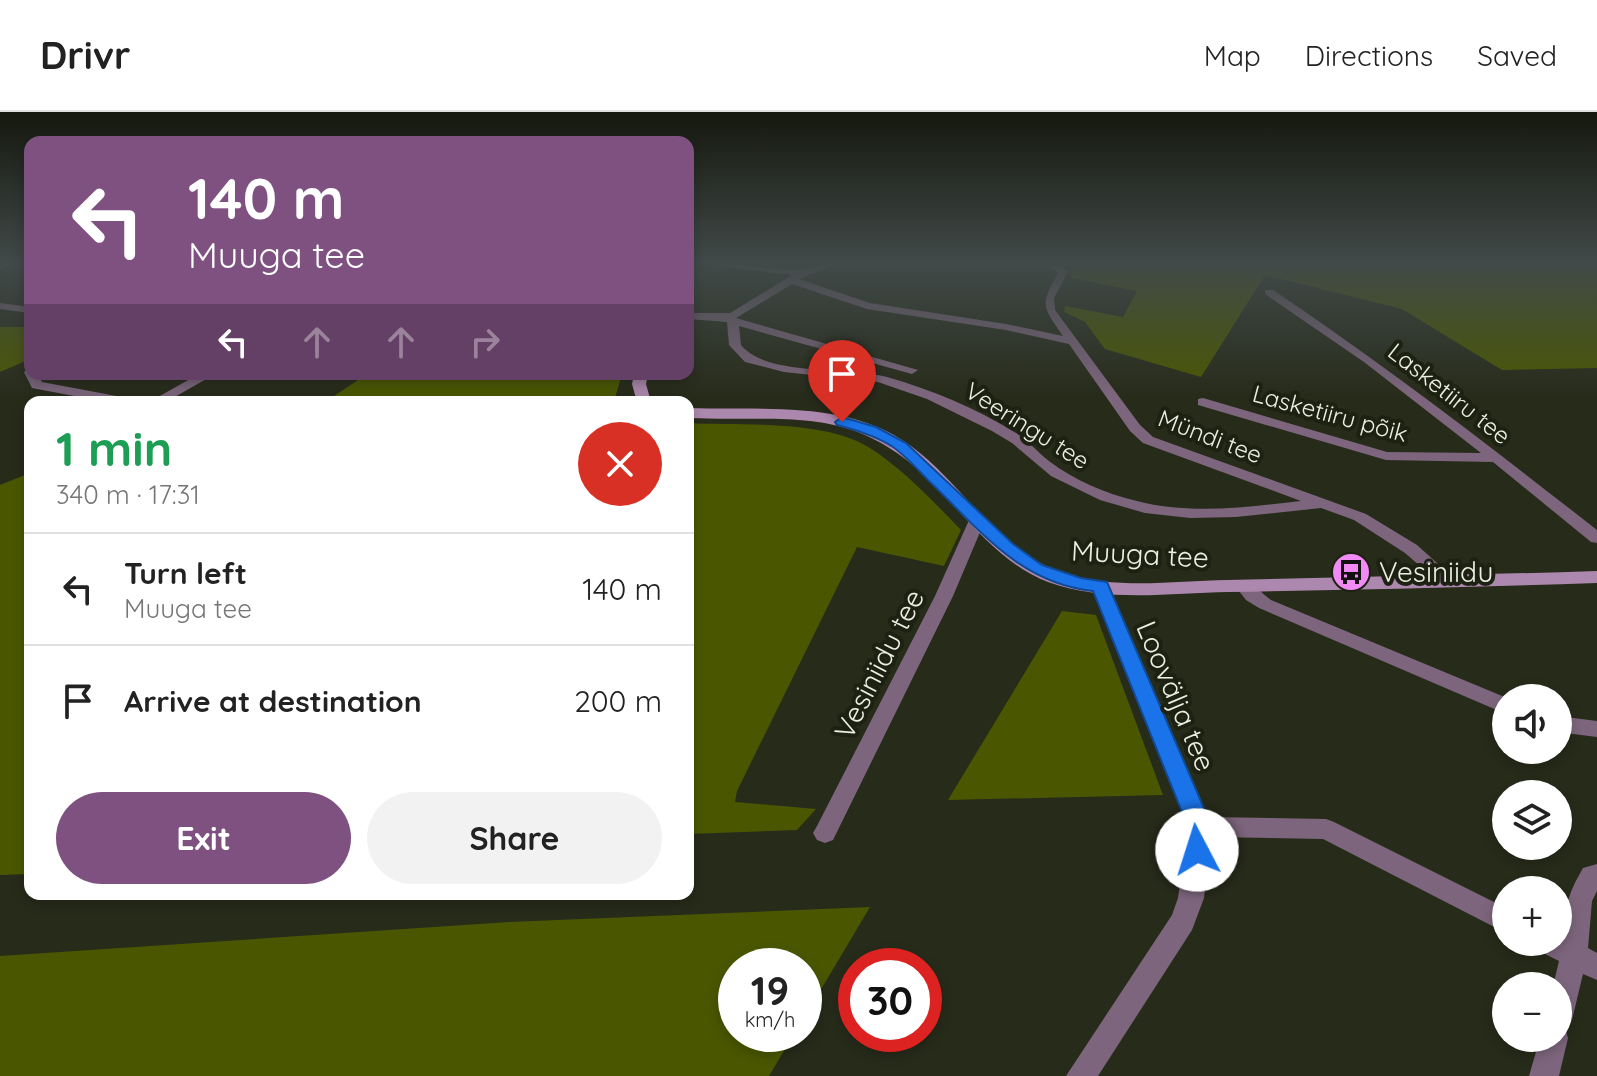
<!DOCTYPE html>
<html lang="en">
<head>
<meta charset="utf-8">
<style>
  body { margin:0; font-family:Quicksand,sans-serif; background:#f2f2f2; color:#222; height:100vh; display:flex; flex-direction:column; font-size:30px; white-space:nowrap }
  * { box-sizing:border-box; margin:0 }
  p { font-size:26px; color:#767676 }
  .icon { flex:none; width:44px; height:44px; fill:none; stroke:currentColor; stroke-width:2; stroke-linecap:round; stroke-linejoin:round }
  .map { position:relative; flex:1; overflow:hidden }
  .drawer { position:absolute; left:24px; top:284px; width:670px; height:504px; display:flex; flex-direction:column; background:#fff; border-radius:16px; box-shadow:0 4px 12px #0003 }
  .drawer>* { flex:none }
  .guide { position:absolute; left:24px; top:24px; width:670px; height:244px; border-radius:16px; box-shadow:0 4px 12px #0003; background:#7f5180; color:#fff; overflow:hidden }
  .controls { position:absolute; left:1492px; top:572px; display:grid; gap:16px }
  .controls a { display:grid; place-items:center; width:80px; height:80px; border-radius:50%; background:#fff; box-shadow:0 4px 12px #0003; font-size:40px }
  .speed { position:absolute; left:718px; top:836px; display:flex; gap:16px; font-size:40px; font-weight:700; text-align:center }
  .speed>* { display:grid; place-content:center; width:104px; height:104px; border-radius:50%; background:#fff; box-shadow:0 4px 12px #0003; line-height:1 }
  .speed small { font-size:20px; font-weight:400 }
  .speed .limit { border:12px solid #d22; background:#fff; color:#111 }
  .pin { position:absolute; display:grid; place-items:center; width:68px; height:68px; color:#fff; margin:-82px -34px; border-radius:50% 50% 50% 0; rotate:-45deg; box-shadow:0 0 8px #0007 }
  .pin .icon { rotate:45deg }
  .me { position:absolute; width:88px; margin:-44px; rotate:355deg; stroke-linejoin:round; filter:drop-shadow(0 0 6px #0008) }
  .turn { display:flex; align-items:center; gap:28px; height:168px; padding:0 32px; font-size:36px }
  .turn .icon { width:104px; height:104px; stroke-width:2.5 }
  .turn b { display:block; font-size:56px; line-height:68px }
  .lanes { display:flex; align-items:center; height:76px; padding:0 32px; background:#0003; justify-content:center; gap:40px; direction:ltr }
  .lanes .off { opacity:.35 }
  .round { display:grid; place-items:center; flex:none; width:84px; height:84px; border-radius:42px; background:#f2f2f2 }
  .headline { display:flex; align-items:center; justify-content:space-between; height:136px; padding:0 32px }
  h1 { font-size:48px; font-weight:800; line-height:60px; color:#1e9e55 }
  .cta { display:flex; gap:16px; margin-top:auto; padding:16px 32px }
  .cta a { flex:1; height:92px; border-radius:48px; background:#7f5180; color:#fff; font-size:32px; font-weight:800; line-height:92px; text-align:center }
  .cta a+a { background:#f2f2f2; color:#222 }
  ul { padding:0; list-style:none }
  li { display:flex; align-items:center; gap:24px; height:112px; padding:0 32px; border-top:2px solid #e0e0e0 }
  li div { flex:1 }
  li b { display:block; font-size:30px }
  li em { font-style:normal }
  header { display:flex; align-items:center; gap:48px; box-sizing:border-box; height:112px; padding:0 40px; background:#fff; border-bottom:2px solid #e0e0e0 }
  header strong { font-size:38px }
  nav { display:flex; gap:44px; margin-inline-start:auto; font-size:28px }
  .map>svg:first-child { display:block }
  .forest { fill:#4a5700 }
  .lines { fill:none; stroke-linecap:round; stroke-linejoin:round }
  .street { fill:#7d667d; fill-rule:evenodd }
  .secondary { fill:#ad88ae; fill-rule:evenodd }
  .route { fill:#1a73e8; stroke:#114b97; stroke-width:2 }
  .labels { text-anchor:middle; stroke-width:8; stroke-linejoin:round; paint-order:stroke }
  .far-street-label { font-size:24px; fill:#ebeee3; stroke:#1d2111 }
  .street-label { font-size:28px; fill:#ebeee3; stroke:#1d2111 }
  .poi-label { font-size:28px; fill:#ebeee3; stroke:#1d2111; text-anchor:start }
</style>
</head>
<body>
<header>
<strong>Drivr</strong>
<nav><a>Map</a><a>Directions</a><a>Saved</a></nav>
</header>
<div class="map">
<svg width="1597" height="964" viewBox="0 0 1597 964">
  <rect width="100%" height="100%" fill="#272b1a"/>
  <!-- forest -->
  <g class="forest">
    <path d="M1073,150H1597V256L1502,258L1402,197L1265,163L1201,265L1105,237L1085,210L1064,200L1065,194L1123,205L1137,179L1071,166Z"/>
    <path d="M0,215H30V247L0,260Z"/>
    <path d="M367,262H622L615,286L619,290H325Z"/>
    <path d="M688,311C741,314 824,307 870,336C904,358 933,389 961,418L944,454L857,435L737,679L735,690L816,697L797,718L688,722Z"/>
    <path d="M30,361V762L0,763V373Z"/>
    <path d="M1062,499L1096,503L1163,683L948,688Z"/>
    <path d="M870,795L804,906V854H736V922H794L769,964H0V844L509,810Z"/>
  </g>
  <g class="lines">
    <!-- street -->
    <g class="street">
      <path d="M17,150L15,152L0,157V151Z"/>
      <path d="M690,150C726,150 762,157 798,158C812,158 826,150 841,150L799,167L870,191L1006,212L1063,224C1042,194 1040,193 1058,161L1045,150H1057L1068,160L1054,186L1055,198L1140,313L1153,325L1366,402L1417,433L1457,469L1454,473H1442L1405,441L1354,408L1321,396L1236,405L1190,406L1145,401L1100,388L1051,364L1012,331L992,319L927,287L878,270L784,260L745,250L729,233L727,210L688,207V201H730L792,163ZM792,172L867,197L1006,218L1069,232L1130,319L1143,331L1301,389C1248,395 1190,403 1137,389C1106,382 1074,368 1049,349C1037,340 1028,328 1016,321C976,296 932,278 887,265C848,254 767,265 741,233L739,214L912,262L918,258L736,206Z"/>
      <path d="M1265,178H1273C1385,253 1491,335 1597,418V431L1591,430L1493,350L1386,348L1198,293V287L1203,286L1387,340L1481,341L1364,250L1265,182Z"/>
      <path d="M0,191L30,195V201L0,197Z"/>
      <path d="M30,256V262H37L42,270L127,286L134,290H106L32,276L24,260Z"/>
      <path d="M199,262H215L166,290H149Z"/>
      <path d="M978,401L986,406L953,484L833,728L825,731L817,728L813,721L817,714L935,484L970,406Z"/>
      <path d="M1100,468L1109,474L1208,705L1326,707L1334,710L1506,796V821L1323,727L1211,725L1204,786L1192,818L1098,964H1066L1172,803L1178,786L1188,715L1091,474Z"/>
      <path d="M1244,468C1254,471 1262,482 1271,488L1507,586L1506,602L1259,496L1246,488L1235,474Z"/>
      <path d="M1558,604L1597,609V625L1558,620Z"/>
      <path d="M1597,752V779L1592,789L1588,836L1597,841V868L1583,862L1572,908L1566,919L1568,926L1559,964H1529L1540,926H1558V874H1553L1559,849L1539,839L1535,830H1558V821L1563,824C1565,794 1568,782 1583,756Z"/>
    </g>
    <!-- secondary -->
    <g class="secondary">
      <path d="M634,262H648L646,272L651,290H637L632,272Z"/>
      <path d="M688,296C762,299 848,287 911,334C964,373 999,441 1064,461C1115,478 1174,469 1227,468C1350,465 1474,463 1597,459V471C1474,475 1351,478 1228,480C1170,481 1105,491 1048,470C1004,453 974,415 943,382C859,291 800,310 688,306Z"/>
    </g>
  </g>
  <!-- sky -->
  <linearGradient id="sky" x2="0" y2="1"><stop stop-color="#15180e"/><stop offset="0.53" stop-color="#414a49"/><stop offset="1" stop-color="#414a49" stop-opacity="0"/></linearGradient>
  <rect width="1597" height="285" fill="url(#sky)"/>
  <!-- route -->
  <path class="route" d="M842,305L876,315L906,331L1013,432L1042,453L1081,466L1107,470L1212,715L1206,746L1197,749L1189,746L1185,738L1188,715L1093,479C1019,471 979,417 929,369C918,358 906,344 893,335C876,324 857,318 837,313L835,310Z"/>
  <!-- icons -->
  <defs>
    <g id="bus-disc" transform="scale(2)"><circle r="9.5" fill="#f18af4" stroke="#1d2111"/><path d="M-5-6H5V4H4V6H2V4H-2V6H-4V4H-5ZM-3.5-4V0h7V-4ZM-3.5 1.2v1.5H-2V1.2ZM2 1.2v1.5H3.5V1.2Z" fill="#111"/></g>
  </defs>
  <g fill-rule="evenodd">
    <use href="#bus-disc" x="1351" y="460"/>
  </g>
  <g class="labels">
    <!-- far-street labels -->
    <g class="far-street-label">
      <text transform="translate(1449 282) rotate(38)" y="8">Lasketiiru tee</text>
      <text transform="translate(1330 302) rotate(15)" y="8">Lasketiiru põik</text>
      <text transform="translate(1027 314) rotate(32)" y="8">Veeringu tee</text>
      <text transform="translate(1210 325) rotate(21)" y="8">Mündi tee</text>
    </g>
    <!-- street labels -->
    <g class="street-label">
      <text transform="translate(1140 442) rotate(3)" y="10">Muuga tee</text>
      <text transform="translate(879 552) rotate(-63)" y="10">Vesiniidu tee</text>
      <text transform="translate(1176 584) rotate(67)" y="10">Loovälja tee</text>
    </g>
    <!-- poi labels -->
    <g class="poi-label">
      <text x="1379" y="470">Vesiniidu</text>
    </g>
  </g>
</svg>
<div class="controls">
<a><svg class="icon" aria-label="sound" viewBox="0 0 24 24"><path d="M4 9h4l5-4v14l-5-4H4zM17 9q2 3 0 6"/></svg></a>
<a><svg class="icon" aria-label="layers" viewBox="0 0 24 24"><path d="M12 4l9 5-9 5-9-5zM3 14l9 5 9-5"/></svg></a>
<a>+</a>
<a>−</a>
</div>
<div class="speed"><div>19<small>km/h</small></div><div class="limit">30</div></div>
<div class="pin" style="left:842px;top:310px;background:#d93025"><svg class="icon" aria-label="arrive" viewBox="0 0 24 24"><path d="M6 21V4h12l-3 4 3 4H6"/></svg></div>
<svg class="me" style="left:1197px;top:738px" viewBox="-20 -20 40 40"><circle r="19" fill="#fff"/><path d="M0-13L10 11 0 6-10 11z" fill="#1a73e8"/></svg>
<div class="guide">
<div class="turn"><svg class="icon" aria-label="left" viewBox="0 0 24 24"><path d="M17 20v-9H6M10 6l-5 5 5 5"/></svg><div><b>140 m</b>Muuga tee</div></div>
<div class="lanes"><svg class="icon" aria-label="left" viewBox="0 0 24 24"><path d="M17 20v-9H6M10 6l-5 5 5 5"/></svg><svg class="icon off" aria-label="ahead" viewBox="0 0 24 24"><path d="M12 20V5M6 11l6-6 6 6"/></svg><svg class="icon off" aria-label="ahead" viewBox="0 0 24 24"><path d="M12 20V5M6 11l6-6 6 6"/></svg><svg class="icon off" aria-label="right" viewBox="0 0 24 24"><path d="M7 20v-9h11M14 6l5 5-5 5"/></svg></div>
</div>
<section class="drawer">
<div class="headline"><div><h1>1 min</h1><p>340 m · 17:31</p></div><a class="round" style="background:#d93025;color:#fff"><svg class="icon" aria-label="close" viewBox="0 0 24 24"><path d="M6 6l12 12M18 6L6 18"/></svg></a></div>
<ul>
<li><svg class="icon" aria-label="left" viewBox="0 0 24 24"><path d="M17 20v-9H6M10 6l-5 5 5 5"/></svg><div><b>Turn left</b><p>Muuga tee</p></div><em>140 m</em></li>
<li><svg class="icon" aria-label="arrive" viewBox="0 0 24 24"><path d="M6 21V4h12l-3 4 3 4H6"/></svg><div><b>Arrive at destination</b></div><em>200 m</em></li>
</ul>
<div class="cta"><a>Exit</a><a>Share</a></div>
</section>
</div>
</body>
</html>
